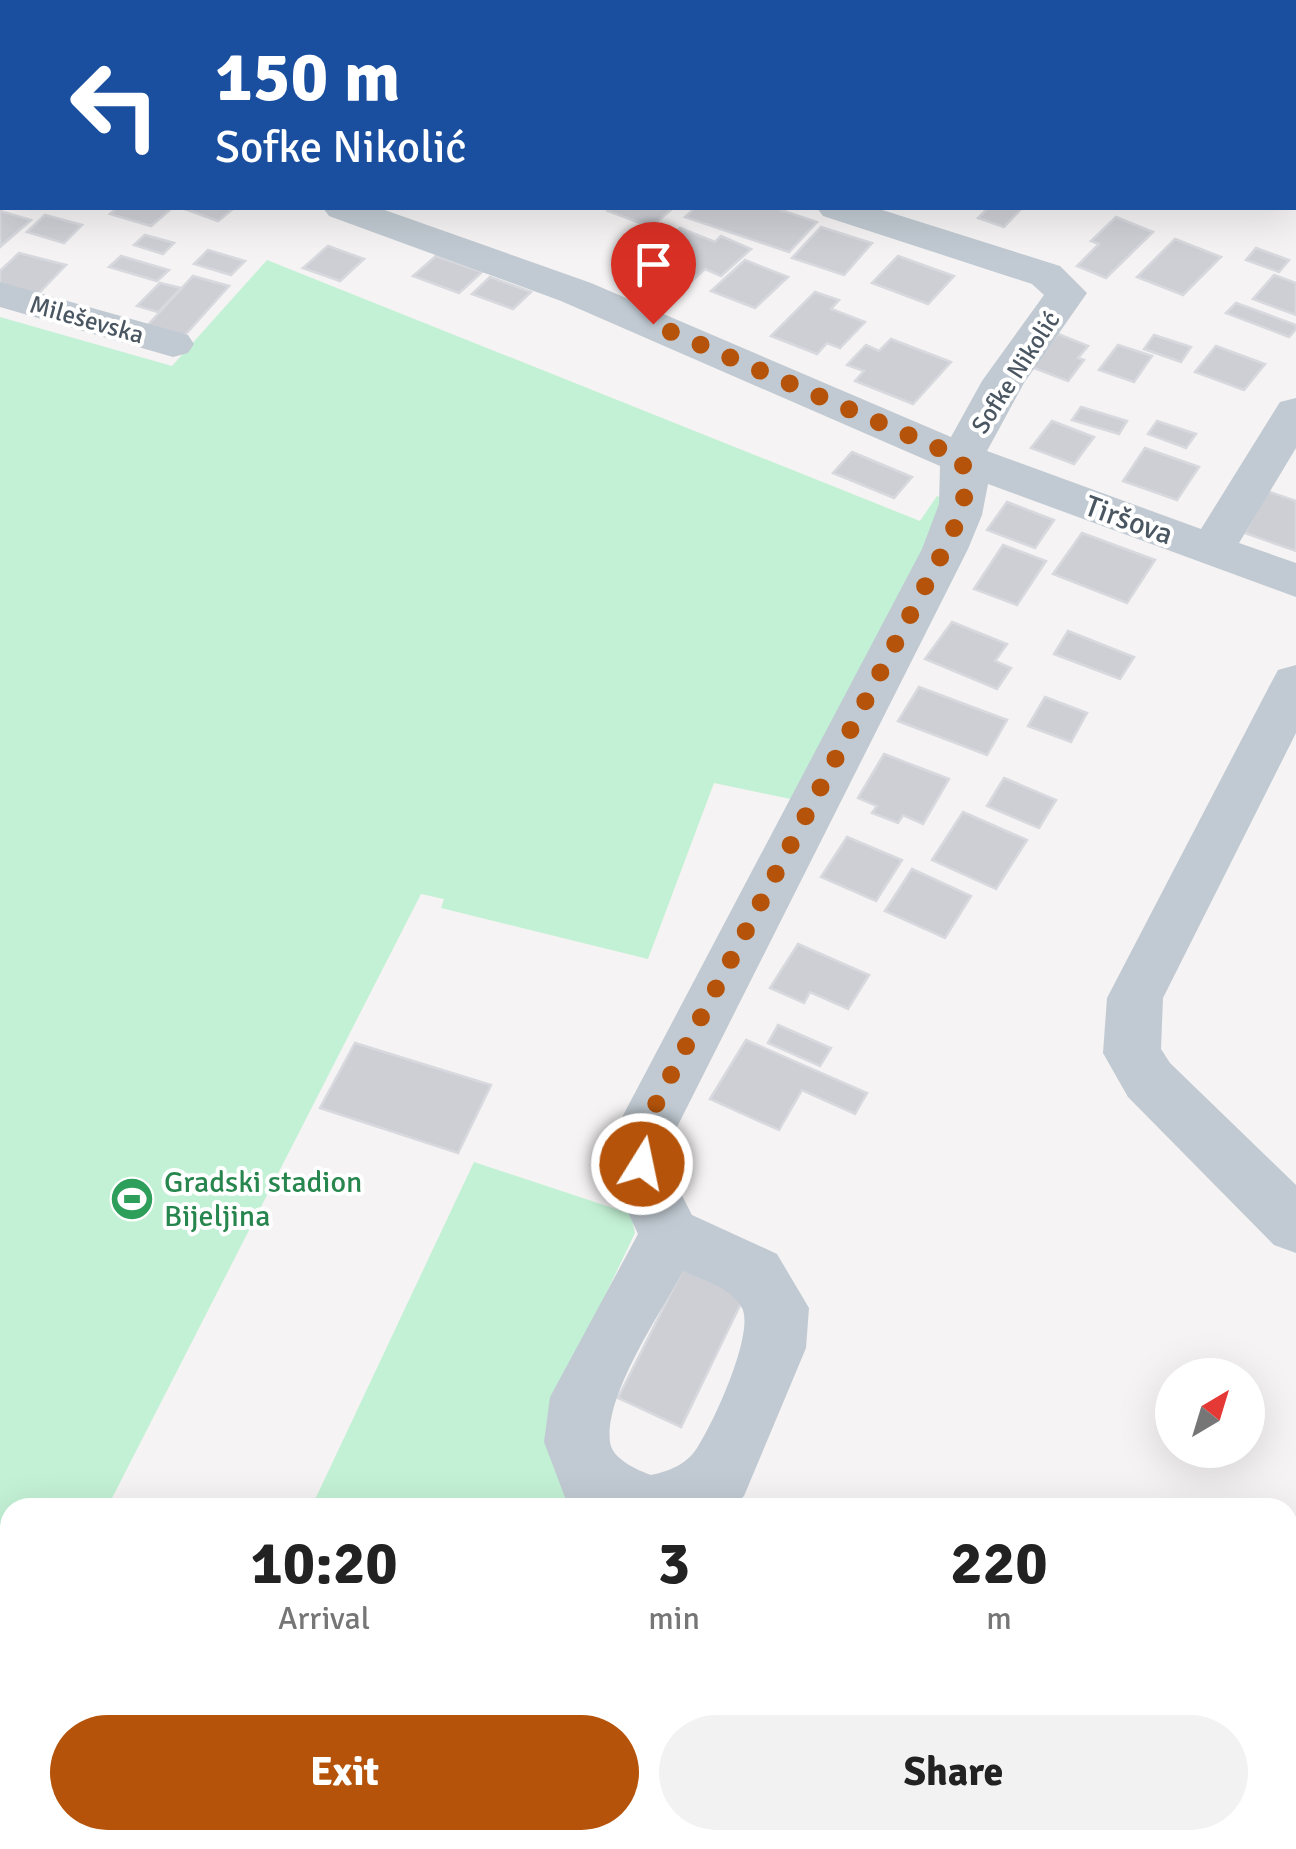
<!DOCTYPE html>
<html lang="en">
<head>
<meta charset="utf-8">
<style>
  body { margin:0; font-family:Signika,sans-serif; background:#f2f2f2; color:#222; height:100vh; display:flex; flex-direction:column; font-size:38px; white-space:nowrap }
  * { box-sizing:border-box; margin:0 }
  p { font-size:32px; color:#767676 }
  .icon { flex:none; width:55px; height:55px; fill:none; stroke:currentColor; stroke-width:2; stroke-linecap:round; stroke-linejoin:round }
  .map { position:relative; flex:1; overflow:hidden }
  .side { position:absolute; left:0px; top:1498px; width:1298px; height:352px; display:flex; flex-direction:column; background:#fff; border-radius:30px 30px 0 0; box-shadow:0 10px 40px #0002 }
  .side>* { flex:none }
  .hud { position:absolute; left:0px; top:0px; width:1298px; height:210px; box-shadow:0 10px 40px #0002; background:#1a4fa0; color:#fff; overflow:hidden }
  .needle { width:65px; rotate:38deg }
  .buttons { position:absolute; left:1155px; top:1358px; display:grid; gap:20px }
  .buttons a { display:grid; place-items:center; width:110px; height:110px; border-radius:50%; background:#fff; box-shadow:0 10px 40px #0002; font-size:50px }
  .pin { position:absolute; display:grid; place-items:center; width:85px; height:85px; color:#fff; margin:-102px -42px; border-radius:50% 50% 50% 0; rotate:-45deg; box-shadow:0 0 10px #0007 }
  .pin .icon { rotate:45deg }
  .me { position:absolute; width:110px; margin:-55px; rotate:10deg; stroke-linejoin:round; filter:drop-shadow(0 0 8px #0008) }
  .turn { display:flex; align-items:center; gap:35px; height:210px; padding:0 50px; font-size:45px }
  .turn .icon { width:130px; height:130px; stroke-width:2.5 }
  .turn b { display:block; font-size:70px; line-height:85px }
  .eta { display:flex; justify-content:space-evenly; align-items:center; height:170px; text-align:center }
  .eta b { font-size:60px; font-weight:700; line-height:70px }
  .cta { display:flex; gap:20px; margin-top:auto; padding:20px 50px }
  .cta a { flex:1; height:115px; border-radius:60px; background:#b45309; color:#fff; font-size:40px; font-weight:700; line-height:115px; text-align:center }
  .cta a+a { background:#f2f2f2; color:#222 }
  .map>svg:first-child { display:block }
  .green { fill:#c3f1d5 }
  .building { fill:#cdcfd5; stroke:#d7d9de; stroke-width:2.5 }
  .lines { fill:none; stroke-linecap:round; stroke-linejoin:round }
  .minor { fill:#c1cad2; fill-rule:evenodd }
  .route { stroke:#b45309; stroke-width:18; stroke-dasharray:0 32.4 }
  .labels { text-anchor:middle; stroke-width:8; stroke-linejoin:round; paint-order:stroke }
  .far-street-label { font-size:25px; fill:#4a5661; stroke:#fff }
  .street-label { font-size:30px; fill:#4a5661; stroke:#fff }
  .leisure-label { font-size:30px; fill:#27864d; stroke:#fff; text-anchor:start }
</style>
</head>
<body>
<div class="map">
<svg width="1296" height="1849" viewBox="0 0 1296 1849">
  <rect width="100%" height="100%" fill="#f5f3f3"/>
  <!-- green -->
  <g class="green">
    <path d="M267,260L920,521L937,496L957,504L805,802L714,783L648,959L441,908L444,899L421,894L109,1504L117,1507L10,1508V1840H662L659,1849H0V317L172,366Z"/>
    <path d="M474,1162L631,1214L635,1233L554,1402L605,1507L311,1508Z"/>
  </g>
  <!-- building -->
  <g class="building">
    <path d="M1056,0H1167L1163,2Z"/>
    <path d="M117,208H172L151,226L110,214Z"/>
    <path d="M182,208H234L218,221Z"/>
    <path d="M613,208H673L651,227L608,211Z"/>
    <path d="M695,208H775L817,222L789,252L685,217Z"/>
    <path d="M988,208H1022L1004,227L978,218Z"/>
    <path d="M0,211L31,220L0,247Z"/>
    <path d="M45,215L82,225L64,243L27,232Z"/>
    <path d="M1116,217L1153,232L1106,278L1077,266L1099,244L1091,241Z"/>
    <path d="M821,227L872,243L844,275L792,258Z"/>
    <path d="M680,228L715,242L721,236L751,249L721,276L705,269L684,288L633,268Z"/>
    <path d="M145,235L174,243L163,254L134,245Z"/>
    <path d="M1175,239L1221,257L1183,295L1137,277Z"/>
    <path d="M328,246L364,259L340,281L303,268Z"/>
    <path d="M1256,248L1289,260L1279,272L1246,260Z"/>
    <path d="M208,250L245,261L231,275L194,264Z"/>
    <path d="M19,253L66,265L35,297L0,287V271Z"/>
    <path d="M121,256L169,270L157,281L109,267Z"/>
    <path d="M436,256L482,272L459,293L413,276Z"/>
    <path d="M898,256L954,276L928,304L872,283Z"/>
    <path d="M745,260L788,277L755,308L711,291Z"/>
    <path d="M1274,275L1296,283V315L1253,299Z"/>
    <path d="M193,276L229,286L184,336L147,326Z"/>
    <path d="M490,277L531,292L513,309L472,294Z"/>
    <path d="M160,283L181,288L158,312L137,306Z"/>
    <path d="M815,292L839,300L831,309L865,322L840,348L827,343L817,354L771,336Z"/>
    <path d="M1236,303L1296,325V329L1289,337L1226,313Z"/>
    <path d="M1058,334L1088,346L1078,358L1084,360L1068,381L1031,367Z"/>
    <path d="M1154,335L1191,347L1181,362L1144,349Z"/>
    <path d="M891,339L951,362L913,404L855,381L864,371L847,365L866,345L879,351Z"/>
    <path d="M1118,345L1152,356L1134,382L1099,370Z"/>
    <path d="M1216,346L1265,364L1244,390L1195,372Z"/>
    <path d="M1081,407L1127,421L1119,434L1072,420Z"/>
    <path d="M1052,421L1094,437L1074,464L1031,448Z"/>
    <path d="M1157,421L1196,434L1186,448L1148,434Z"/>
    <path d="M1145,448L1199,467L1177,500L1123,481Z"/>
    <path d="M852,452L912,477L894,498L833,473Z"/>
    <path d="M1267,491L1296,501V551L1245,533Z"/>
    <path d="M1007,502L1054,520L1035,548L987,530Z"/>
    <path d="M1082,533L1155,560L1127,603L1053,574Z"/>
    <path d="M1003,545L1046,561L1017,605L974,589Z"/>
    <path d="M952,622L1007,644L995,661L1011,668L997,689L925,659Z"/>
    <path d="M1068,631L1134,657L1120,679L1054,654Z"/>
    <path d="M919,687L1007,720L987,755L898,721Z"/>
    <path d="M1045,697L1087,713L1071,742L1028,726Z"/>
    <path d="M884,754L949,779L923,824L903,815L898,823L872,813L877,806L858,798Z"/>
    <path d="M1004,778L1056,800L1039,828L987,806Z"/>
    <path d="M963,812L1027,840L996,889L932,860Z"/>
    <path d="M847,837L902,860L876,901L821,877Z"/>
    <path d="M912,869L971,896L945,938L885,911Z"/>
    <path d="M798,944L869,975L848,1009L810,992L804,1003L770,988Z"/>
    <path d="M778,1025L831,1048L820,1066L768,1043Z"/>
    <path d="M746,1040L867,1093L855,1114L802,1090L779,1130L710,1099Z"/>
    <path d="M355,1043L491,1085L458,1153L320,1108Z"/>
    <path d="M683,1269L745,1295L681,1427L618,1398Z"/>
  </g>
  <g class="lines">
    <!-- minor -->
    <g class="minor">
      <path d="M1296,0V21L1295,22V2H1284Z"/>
      <path d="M0,25L2,26V48L0,47Z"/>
      <path d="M323,208H379L591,283L951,437L982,381L1044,295L1032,284L823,216L817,208H876L1060,266L1087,293L1024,383L987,451L1201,529L1280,402L1296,398V448L1239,543L1296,563V597L988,484L982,515L968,549L669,1143L676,1184L692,1215L777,1254L809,1308L806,1348L744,1496L731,1508H578L566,1500L544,1442L550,1397L638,1234L616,1186L609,1142L922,549L939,504L940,466L561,301L329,216ZM683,1271C704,1281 731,1287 742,1308C755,1333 713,1424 697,1448C686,1465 669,1471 651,1475C637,1470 612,1459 610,1442C604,1395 661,1313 683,1271Z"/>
      <path d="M0,282L188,335L194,344L188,353L173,357L0,307Z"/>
      <path d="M1296,665V733L1163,998L1161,1049L1170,1063L1296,1185V1253L1274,1245L1128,1097L1103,1053L1107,998L1271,683L1278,670Z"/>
    </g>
  </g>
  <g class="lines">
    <!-- route -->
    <path class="route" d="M642,1164L638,1142L659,1098L945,548C960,516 972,493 961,458L653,324"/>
  </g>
  <!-- icons -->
  <defs>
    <g id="stadium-disc" transform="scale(2.25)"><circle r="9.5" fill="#2e9e5b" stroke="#fff"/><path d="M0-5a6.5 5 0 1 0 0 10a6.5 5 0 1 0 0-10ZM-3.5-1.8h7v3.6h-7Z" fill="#fff"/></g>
  </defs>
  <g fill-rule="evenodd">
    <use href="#stadium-disc" x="132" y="1199"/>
  </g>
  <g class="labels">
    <!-- far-street labels -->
    <g class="far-street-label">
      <text transform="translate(87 319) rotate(16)" y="9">Mileševska</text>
      <text transform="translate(1015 372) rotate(-57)" y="9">Sofke Nikolić</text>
    </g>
    <!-- street labels -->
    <g class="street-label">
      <text transform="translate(1129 520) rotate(20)" y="10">Tiršova</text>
    </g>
    <!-- leisure labels -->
    <g class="leisure-label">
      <text x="164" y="1192">Gradski stadion<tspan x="164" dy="34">Bijeljina</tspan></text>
    </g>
  </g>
</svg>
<div class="buttons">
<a><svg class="needle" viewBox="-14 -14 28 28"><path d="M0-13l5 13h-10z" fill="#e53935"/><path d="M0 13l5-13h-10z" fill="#767676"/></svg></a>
</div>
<div class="pin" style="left:653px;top:324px;background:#d93025"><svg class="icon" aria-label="arrive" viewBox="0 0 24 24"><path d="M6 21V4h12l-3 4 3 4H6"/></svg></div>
<svg class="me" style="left:642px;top:1164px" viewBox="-20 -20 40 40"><circle r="17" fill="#b45309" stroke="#fff" stroke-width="3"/><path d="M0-11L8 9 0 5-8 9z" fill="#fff"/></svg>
<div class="hud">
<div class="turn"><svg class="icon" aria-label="left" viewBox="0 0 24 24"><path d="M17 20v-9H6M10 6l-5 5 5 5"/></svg><div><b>150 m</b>Sofke Nikolić</div></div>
</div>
<section class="side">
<div class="eta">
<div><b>10:20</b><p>Arrival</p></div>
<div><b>3</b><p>min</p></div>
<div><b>220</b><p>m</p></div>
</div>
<div class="cta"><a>Exit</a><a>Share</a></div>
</section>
</div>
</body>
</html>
